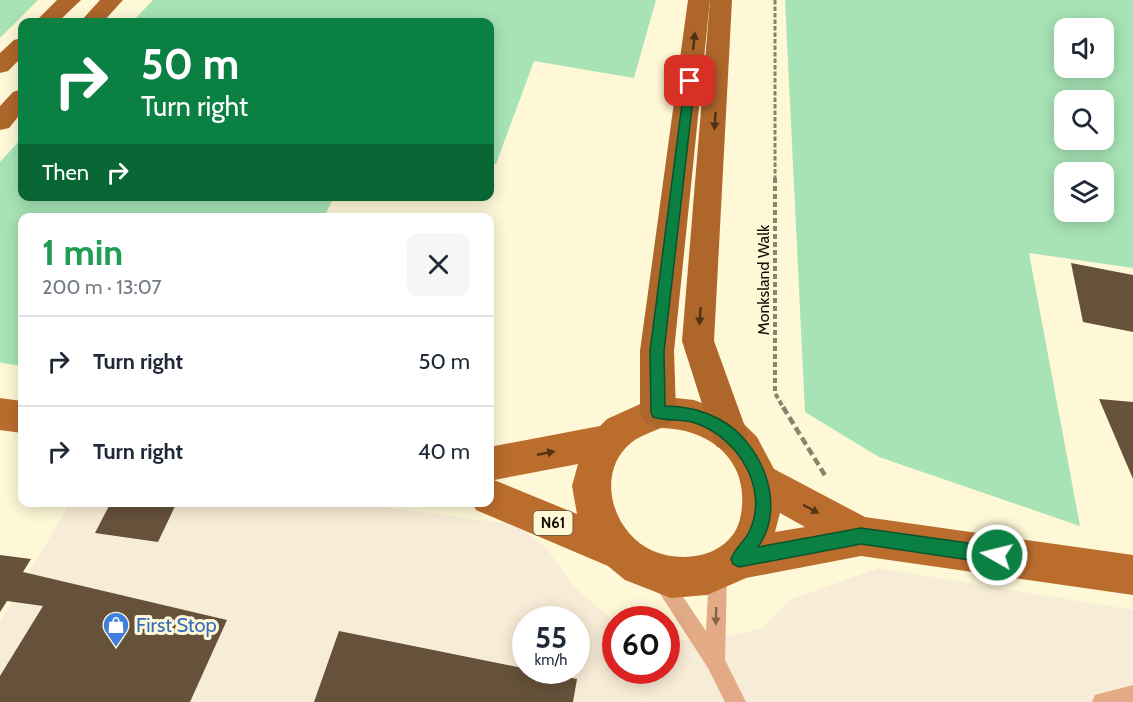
<!DOCTYPE html>
<html lang="en">
<head>
<meta charset="utf-8">
<style>
  body { margin:0; font-family:Cabin,sans-serif; background:#f6f6f7; color:#1f2937; height:100vh; display:flex; flex-direction:column; font-size:22px; white-space:nowrap }
  * { box-sizing:border-box; margin:0 }
  p { font-size:20px; color:#747a83 }
  .icon { flex:none; width:33px; height:33px; fill:none; stroke:currentColor; stroke-width:2; stroke-linecap:round; stroke-linejoin:round }
  .map { position:relative; flex:1; overflow:hidden }
  .details { position:absolute; left:18px; top:213px; width:476px; height:294px; display:flex; flex-direction:column; background:#fff; border-radius:12px; box-shadow:0 3px 15px #0003 }
  .details>* { flex:none }
  .top-card { position:absolute; left:18px; top:18px; width:476px; height:183px; border-radius:12px; box-shadow:0 3px 15px #0003; background:#0b8043; color:#fff; overflow:hidden }
  .buttons { position:absolute; left:1054px; top:18px; display:grid; gap:12px }
  .buttons a { display:grid; place-items:center; width:60px; height:60px; border-radius:12px; background:#fff; box-shadow:0 3px 15px #0003; font-size:30px }
  .speed { position:absolute; left:512px; top:606px; display:flex; gap:12px; font-size:30px; font-weight:700; text-align:center }
  .speed>* { display:grid; place-content:center; width:78px; height:78px; border-radius:50%; background:#fff; box-shadow:0 3px 15px #0003; line-height:1 }
  .speed small { font-size:15px; font-weight:400 }
  .speed .limit { border:9px solid #d22; background:#fff; color:#111 }
  .pin { position:absolute; display:grid; place-items:center; width:51px; height:51px; color:#fff; margin:-26px; border-radius:12px; box-shadow:0 3px 9px #0006 }
  .me { position:absolute; width:66px; margin:-33px; rotate:278deg; stroke-linejoin:round; filter:drop-shadow(0 0 4px #0008) }
  .turn { display:flex; align-items:center; gap:21px; height:126px; padding:0 24px; font-size:27px }
  .turn .icon { width:78px; height:78px; stroke-width:2.5 }
  .turn b { display:block; font-size:42px; line-height:51px }
  .then { display:flex; align-items:center; height:57px; padding:0 24px; background:#0003; gap:12px; font-size:22px }
  .round { display:grid; place-items:center; flex:none; width:63px; height:63px; border-radius:12px; background:#f6f6f7 }
  .summary { display:flex; align-items:center; justify-content:space-between; height:102px; padding:0 24px }
  h1 { font-size:36px; font-weight:700; line-height:45px; color:#1e9e55 }
  ul { padding:0; list-style:none }
  li { display:flex; align-items:center; gap:18px; height:90px; padding:0 24px; border-top:2px solid #e0e1e3 }
  li div { flex:1 }
  li b { display:block; font-size:22px }
  li em { font-style:normal }
  .map>svg:first-child { display:block }
  .commercial { fill:#f7ecd7; fill-rule:evenodd }
  .green { fill:#a7e3b5; fill-rule:evenodd }
  .building { fill:#66523b }
  .lines { fill:none; stroke-linecap:round; stroke-linejoin:round }
  .path-far2 { stroke:#89846e; stroke-width:3; stroke-dasharray:4.5 2; stroke-linecap:butt }
  .path-far1 { stroke:#89846e; stroke-width:4; stroke-dasharray:5 3; stroke-linecap:butt }
  .path { stroke:#89846e; stroke-width:4.5; stroke-dasharray:8 4; stroke-linecap:butt }
  .service { fill:#e2ab85; fill-rule:evenodd }
  .primary { fill:#bb6d2e; fill-rule:evenodd }
  .trunk { fill:#ae662b; fill-rule:evenodd }
  .oneway { fill:#503114 }
  .oneway2 { fill:#553415 }
  .oneway3 { fill:#84644b }
  .route { fill:#0b8043; stroke:#07532c; stroke-width:1.5 }
  .labels { text-anchor:middle; stroke-width:6; stroke-linejoin:round; paint-order:stroke }
  .shield { fill:#fff8d7; stroke:#585443; stroke-width:1.5 }
  .shield-label { font-size:15px; font-weight:bold; fill:#110e04 }
  .street-label { font-size:16px; fill:#110e04; stroke:#fff8d7 }
  .near-shop-label { font-size:20px; fill:#366cbe; stroke:#fff8d7; text-anchor:start }
</style>
</head>
<body>
<div class="map">
<svg width="1133" height="702" viewBox="0 0 1133 702">
  <rect width="100%" height="100%" fill="#fff8d7"/>
  <!-- commercial -->
  <path class="commercial" d="M345,502L518,525L547,549L574,587L615,622V670H666V641L720,638L763,628L791,599L879,568L1133,610V702H0V622L70,503ZM525,620H576V670H525Z"/>
  <!-- green -->
  <g class="green">
    <path d="M0,0H38L0,38Z"/>
    <path d="M153,0H656L634,78L534,61L496,164L489,163V22H132Z"/>
    <path d="M785,0H1133V268L1029,253L1080,526L879,457L805,412ZM1065,28H1104V68H1065ZM1065,100H1104V140H1065ZM1065,172H1104V212H1065Z"/>
    <path d="M22,138V196L334,197L324,217L22,218V366L2,363L0,362V162Z"/>
  </g>
  <!-- building -->
  <g class="building">
    <path d="M1071,263L1133,275V332L1083,322Z"/>
    <path d="M1099,399L1133,402V479Z"/>
    <path d="M111,502H177L158,542L95,533Z"/>
    <path d="M0,555L31,559L23,572L227,620L190,702H0V676L43,606L7,601L0,612Z"/>
    <path d="M339,631L577,679L573,702H314Z"/>
  </g>
  <g class="lines">
    <!-- path-far2 -->
    <path class="path-far2" d="M775,0V180"/>
    <!-- path-far1 -->
    <path class="path-far1" d="M775,178V393L784,409"/>
    <!-- path -->
    <path class="path" d="M783,407L826,477"/>
    <!-- service -->
    <g class="service">
      <path d="M718,563L724,566L727,572L725,660L746,702H725L708,668L653,583L655,576L662,574L669,576L706,631L709,572L712,566Z"/>
      <path d="M1133,685V702H1092L1095,695Z"/>
    </g>
    <!-- primary -->
    <g class="primary">
      <path d="M658,396L694,400L728,413L744,424L757,437L774,469L865,517L1133,555V595L861,556L746,578L707,595L671,598L625,580L608,566L476,510L472,502H489V447L600,426L607,419ZM661,428C711,429 750,461 741,514C735,555 686,565 653,551C612,533 594,472 632,442C640,436 652,432 661,428ZM578,464L572,486L577,514L494,480ZM780,513L805,527L775,532Z"/>
      <path d="M0,398L22,401V433L0,430Z"/>
    </g>
    <!-- trunk -->
    <g class="trunk">
      <path d="M57,0H81L58,22H35Z"/>
      <path d="M100,0H123L103,22H80Z"/>
      <path d="M688,0H710L674,351L676,412L670,423L658,428L646,423L640,412V351Z"/>
      <path d="M710,0H732L714,341L748,435L743,447L730,451L717,447L712,435L682,341Z"/>
      <path d="M22,38V57L8,71L0,73V53L14,40Z"/>
      <path d="M22,89V112L9,128L0,130V106L13,92Z"/>
    </g>
  </g>
  <!-- one-way arrows -->
  <defs><path id="oneway-solid" d="M-6-.8H1V-3.2L6.5 0L1 3.2V.8H-6Z" transform="scale(1.5)"/></defs>
  <g class="oneway">
    <use href="#oneway-solid" transform="translate(694 41) rotate(-84)"/>
    <use href="#oneway-solid" transform="translate(715 121) rotate(94)"/>
    <use href="#oneway-solid" transform="translate(700 316) rotate(94)"/>
  </g>
  <g class="oneway2">
    <use href="#oneway-solid" transform="translate(546 453) rotate(-11)"/>
    <use href="#oneway-solid" transform="translate(811 509) rotate(28)"/>
  </g>
  <use class="oneway3" href="#oneway-solid" transform="translate(716 616) rotate(92)"/>
  <!-- route -->
  <path class="route" d="M690,78L695,81L664,351L665,406C684,406 702,410 719,419C761,441 788,505 758,547L861,528L997,547L1003,550L1005,555L1003,561L997,564L861,544L739,567L733,564L731,559C735,548 744,542 749,532C770,489 738,439 698,424C683,418 667,422 653,417L651,412L650,351L685,81Z"/>
  <!-- icons -->
  <defs>
    <g id="shop-pin" transform="scale(1.35)"><path d="M0 17L-7.5 6A9.5 9.5 0 1 1 7.5 6Z" fill="#3f7fe0" stroke="#fff8d7"/><path d="M-5-2.5h2.3a2.7 3.5 0 0 1 5.4 0H5L5.5 6h-11ZM-1.5-2.5h3a1.5 2.3 0 0 0-3 0Z" fill="#fff"/></g>
  </defs>
  <g fill-rule="evenodd">
    <use href="#shop-pin" x="116" y="625"/>
  </g>
  <g class="labels">
    <!-- shield labels -->
    <rect class="shield" x="533.5" y="511" width="39" height="24" rx="4.5"/>
    <g class="shield-label">
      <text x="553" y="528">N61</text>
    </g>
    <!-- street labels -->
    <g class="street-label">
      <text transform="translate(763 280) rotate(-90)" y="6">Monksland Walk</text>
    </g>
    <!-- near-shop labels -->
    <g class="near-shop-label">
      <text x="136" y="632">First Stop</text>
    </g>
  </g>
</svg>
<div class="buttons">
<a><svg class="icon" aria-label="sound" viewBox="0 0 24 24"><path d="M4 9h4l5-4v14l-5-4H4zM17 9q2 3 0 6"/></svg></a>
<a><svg class="icon" aria-label="search" viewBox="0 0 24 24"><circle cx="10" cy="10" r="6"/><path d="M15 15l6 6"/></svg></a>
<a><svg class="icon" aria-label="layers" viewBox="0 0 24 24"><path d="M12 4l9 5-9 5-9-5zM3 14l9 5 9-5"/></svg></a>
</div>
<div class="speed"><div>55<small>km/h</small></div><div class="limit">60</div></div>
<div class="pin" style="left:690px;top:81px;background:#d93025"><svg class="icon" aria-label="arrive" viewBox="0 0 24 24"><path d="M6 21V4h12l-3 4 3 4H6"/></svg></div>
<svg class="me" style="left:997px;top:555px" viewBox="-20 -20 40 40"><circle r="17" fill="#0b8043" stroke="#fff" stroke-width="3"/><path d="M0-11L8 9 0 5-8 9z" fill="#fff"/></svg>
<div class="top-card">
<div class="turn"><svg class="icon" aria-label="right" viewBox="0 0 24 24"><path d="M7 20v-9h11M14 6l5 5-5 5"/></svg><div><b>50 m</b>Turn right</div></div>
<div class="then">Then<svg class="icon" aria-label="right" viewBox="0 0 24 24"><path d="M7 20v-9h11M14 6l5 5-5 5"/></svg></div>
</div>
<section class="details">
<div class="summary"><div><h1>1 min</h1><p>200 m · 13:07</p></div><a class="round"><svg class="icon" aria-label="close" viewBox="0 0 24 24"><path d="M6 6l12 12M18 6L6 18"/></svg></a></div>
<ul>
<li><svg class="icon" aria-label="right" viewBox="0 0 24 24"><path d="M7 20v-9h11M14 6l5 5-5 5"/></svg><div><b>Turn right</b></div><em>50 m</em></li>
<li><svg class="icon" aria-label="right" viewBox="0 0 24 24"><path d="M7 20v-9h11M14 6l5 5-5 5"/></svg><div><b>Turn right</b></div><em>40 m</em></li>
</ul>
</section>
</div>
</body>
</html>
